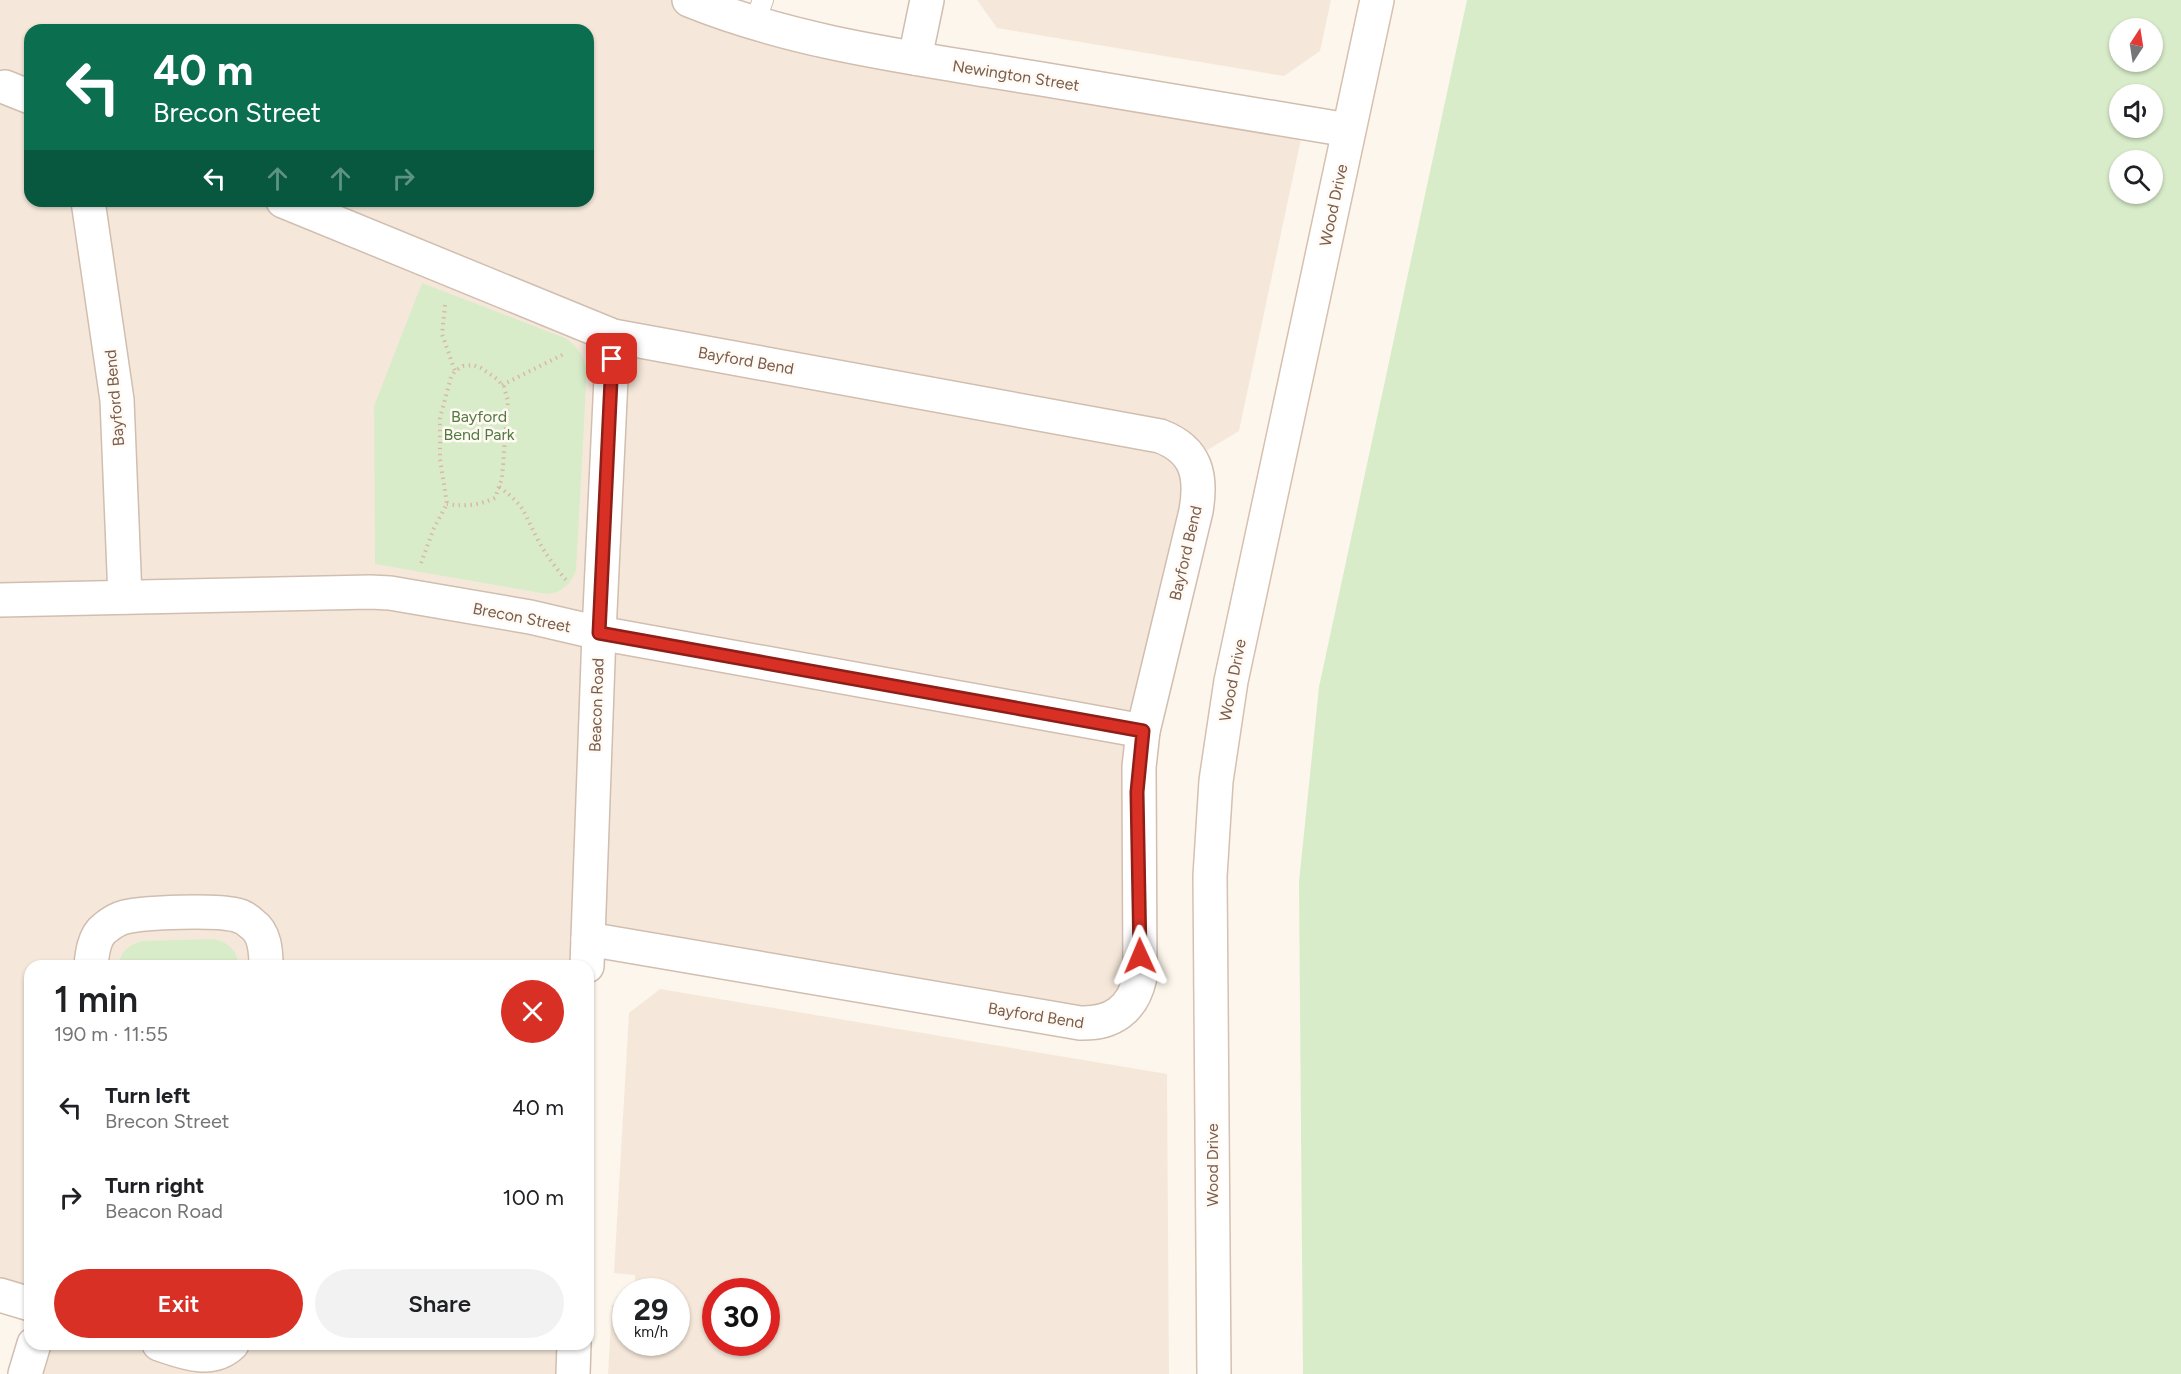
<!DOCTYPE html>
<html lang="en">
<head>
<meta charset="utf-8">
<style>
  body { margin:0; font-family:Figtree,sans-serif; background:#f2f2f2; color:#202124; height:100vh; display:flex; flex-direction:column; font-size:22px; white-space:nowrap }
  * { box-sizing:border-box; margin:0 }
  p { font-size:20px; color:#757577 }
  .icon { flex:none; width:33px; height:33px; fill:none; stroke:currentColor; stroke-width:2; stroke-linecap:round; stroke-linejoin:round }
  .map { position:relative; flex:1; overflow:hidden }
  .details { position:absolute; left:24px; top:960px; width:570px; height:390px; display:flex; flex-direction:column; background:#fff; border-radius:18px; box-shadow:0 2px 4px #0004 }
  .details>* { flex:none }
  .banner { position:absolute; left:24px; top:24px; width:570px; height:183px; border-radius:18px; box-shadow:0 2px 4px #0004; background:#0b6e4f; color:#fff; overflow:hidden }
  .needle { width:39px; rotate:12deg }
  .tools { position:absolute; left:2109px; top:18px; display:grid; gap:12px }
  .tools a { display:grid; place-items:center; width:54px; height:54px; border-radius:50%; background:#fff; box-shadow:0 2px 4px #0004; font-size:30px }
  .speed { position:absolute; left:612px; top:1278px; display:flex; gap:12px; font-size:30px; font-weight:700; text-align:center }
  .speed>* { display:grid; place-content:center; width:78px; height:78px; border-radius:50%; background:#fff; box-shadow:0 2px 4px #0004; line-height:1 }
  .speed small { font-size:15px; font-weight:400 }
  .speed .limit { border:9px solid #d22; background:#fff; color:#111 }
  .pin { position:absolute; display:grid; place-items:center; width:51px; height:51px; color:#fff; margin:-26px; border-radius:12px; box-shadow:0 3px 9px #0006 }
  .me { position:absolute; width:66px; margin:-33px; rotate:359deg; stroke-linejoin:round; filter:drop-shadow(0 0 4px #0008) }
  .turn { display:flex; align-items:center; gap:21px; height:126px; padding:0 30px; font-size:27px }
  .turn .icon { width:78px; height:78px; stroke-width:2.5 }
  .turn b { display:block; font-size:42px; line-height:51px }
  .lanes { display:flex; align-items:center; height:57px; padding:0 30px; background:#0003; justify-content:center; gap:30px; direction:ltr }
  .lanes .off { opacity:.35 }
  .round { display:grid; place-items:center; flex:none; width:63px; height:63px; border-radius:32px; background:#f2f2f2 }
  .overview { display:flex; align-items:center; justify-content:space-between; height:102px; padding:0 30px }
  h1 { font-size:36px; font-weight:600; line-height:45px }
  .button { display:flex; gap:12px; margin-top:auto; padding:12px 30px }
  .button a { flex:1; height:69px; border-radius:36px; background:#d93025; color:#fff; font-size:24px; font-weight:600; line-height:69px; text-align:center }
  .button a+a { background:#f2f2f2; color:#202124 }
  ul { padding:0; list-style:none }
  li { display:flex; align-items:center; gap:18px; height:90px; padding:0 30px }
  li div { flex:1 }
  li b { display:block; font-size:22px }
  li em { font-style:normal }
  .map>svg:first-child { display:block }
  .residential { fill:#f5e8da; fill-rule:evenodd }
  .green { fill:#d8ecc9; fill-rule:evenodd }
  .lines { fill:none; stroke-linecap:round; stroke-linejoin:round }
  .lane-casing { stroke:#d1beb0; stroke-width:22 }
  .street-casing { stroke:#d1beb0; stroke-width:36 }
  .secondary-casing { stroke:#d6c0b0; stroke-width:36 }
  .path { stroke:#d9b8a5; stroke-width:4; stroke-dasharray:1.5 4.5; stroke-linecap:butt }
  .lane { stroke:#fff; stroke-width:20 }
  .street { stroke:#fff; stroke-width:33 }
  .secondary { stroke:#fff; stroke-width:33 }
  .route-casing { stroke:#8d1f18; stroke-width:15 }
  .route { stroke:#d93025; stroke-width:10 }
  .labels { text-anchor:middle; stroke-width:5; stroke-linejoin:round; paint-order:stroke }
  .street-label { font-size:16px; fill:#7a5c4d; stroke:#fffaf3 }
  .park-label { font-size:16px; fill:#537a41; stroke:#fffaf3 }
</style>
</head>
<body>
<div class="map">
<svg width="2181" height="1374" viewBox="0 0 2181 1374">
  <rect width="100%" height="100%" fill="#fdf6ec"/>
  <!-- residential -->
  <g class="residential">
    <path d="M0,0H680L1304,125L1239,431L1194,458L1147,730L1143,977L1080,1026L586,943L585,966H30V1301L0,1291ZM30,30H588V201H30Z"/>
    <path d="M977,0H1331L1320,51L1284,76L997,28Z"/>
    <path d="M660,989L1167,1074L1169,1374H608L612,1305L625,1306L626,1342H676V1292L635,1291V1275L614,1273L629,1013ZM716,1292H766V1342H716Z"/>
    <path d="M50,1344H572L571,1374H41Z"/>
  </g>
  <!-- green -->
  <g class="green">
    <path d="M1467,0H2181V1374H1303L1299,882L1319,687ZM2120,28H2152V62H2120ZM2120,94H2152V128H2120ZM2120,160H2152V194H2120Z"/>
    <path d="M422,283L565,338C578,346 583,356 587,369L576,570C571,584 563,592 547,594L375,564L374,406Z"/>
    <path d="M213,939C229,942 237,950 239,966H118C121,951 128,945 142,941Z"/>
  </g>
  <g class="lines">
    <!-- lane casing -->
    <g class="lane-casing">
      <path id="lane" d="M754,24L763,0"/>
    </g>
    <!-- street casing -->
    <g class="street-casing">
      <g id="street">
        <path d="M689,0C788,40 893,55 998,72C1115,91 1232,111 1348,130"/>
        <path d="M915,58L927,0"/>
        <path d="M5,87L30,97"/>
        <path d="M88,201L117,400L125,597"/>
        <path d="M283,201L613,336L1160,436C1197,450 1202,476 1196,511L1143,731L1139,767L1140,977C1133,1010 1112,1024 1080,1023L588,939"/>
        <path d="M0,600L370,592L390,593L530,617L599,633L1143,731"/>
        <path d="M91,966C92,954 94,936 105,928C111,923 117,919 125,917C146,912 215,910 236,915C241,916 248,920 252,924C265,933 266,951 266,966"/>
        <path d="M587,966L599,633L613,336"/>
        <path d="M0,1295L30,1304"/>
        <path d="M159,1344C183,1352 211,1364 232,1344"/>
        <path d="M25,1374L34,1344"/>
        <path d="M573,1374L574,1344"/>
      </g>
    </g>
    <!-- secondary casing -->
    <g class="secondary-casing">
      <path id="secondary" d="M1214,1374L1210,876L1216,781L1231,681L1377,0"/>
    </g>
    <!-- path -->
    <g class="path">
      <path d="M445,305L442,334L455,371"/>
      <path d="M502,385L566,353"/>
      <path d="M499,487C526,506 524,514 538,540C546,555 556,568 566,580"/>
      <path d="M421,563L434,528L447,504L440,459V418L451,377L455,371L463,366L473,365L481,368L497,379L504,387L508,401L502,478L495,498C479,505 465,507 447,504"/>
    </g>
    <!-- lane -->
    <use href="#lane" class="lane"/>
    <!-- street -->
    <use href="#street" class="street"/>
    <!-- secondary -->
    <use href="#secondary" class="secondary"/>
  </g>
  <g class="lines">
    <!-- route casing -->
    <g class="route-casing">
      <path id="route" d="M612,359L599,633L1143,731L1137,792L1140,956"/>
    </g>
    <!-- route -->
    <use href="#route" class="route"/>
  </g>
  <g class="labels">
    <!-- street labels -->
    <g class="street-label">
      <text transform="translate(1016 75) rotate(9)" y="6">Newington Street</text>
      <text transform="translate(1333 205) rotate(-78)" y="6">Wood Drive</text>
      <text transform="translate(746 360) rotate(10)" y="6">Bayford Bend</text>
      <text transform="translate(114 398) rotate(-95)" y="6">Bayford Bend</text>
      <text transform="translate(1185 553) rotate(-77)" y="6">Bayford Bend</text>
      <text transform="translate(522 617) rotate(11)" y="6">Brecon Street</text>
      <text transform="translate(1232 680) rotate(-79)" y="6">Wood Drive</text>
      <text transform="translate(596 705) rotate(-88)" y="6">Beacon Road</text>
      <text transform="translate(1036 1015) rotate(9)" y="6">Bayford Bend</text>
      <text transform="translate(1212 1165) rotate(-90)" y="6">Wood Drive</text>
    </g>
    <!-- park labels -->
    <g class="park-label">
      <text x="479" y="422">Bayford<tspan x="479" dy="18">Bend Park</tspan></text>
    </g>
  </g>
</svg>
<div class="tools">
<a><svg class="needle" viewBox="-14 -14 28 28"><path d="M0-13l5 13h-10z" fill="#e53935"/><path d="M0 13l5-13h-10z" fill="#757577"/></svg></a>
<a><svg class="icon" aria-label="sound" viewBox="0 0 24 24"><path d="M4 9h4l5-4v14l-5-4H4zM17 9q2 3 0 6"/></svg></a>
<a><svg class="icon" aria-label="search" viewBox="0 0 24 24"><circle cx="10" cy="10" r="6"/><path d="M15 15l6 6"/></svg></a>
</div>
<div class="speed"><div>29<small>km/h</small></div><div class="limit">30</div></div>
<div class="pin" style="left:612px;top:359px;background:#d93025"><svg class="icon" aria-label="arrive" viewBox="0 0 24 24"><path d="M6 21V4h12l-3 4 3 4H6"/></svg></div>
<svg class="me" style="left:1140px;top:956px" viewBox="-20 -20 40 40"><path d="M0-17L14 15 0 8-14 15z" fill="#d93025" stroke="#fff" stroke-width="4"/></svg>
<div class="banner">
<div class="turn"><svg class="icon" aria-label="left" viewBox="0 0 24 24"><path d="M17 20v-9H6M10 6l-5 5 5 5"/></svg><div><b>40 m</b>Brecon Street</div></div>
<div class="lanes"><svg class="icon" aria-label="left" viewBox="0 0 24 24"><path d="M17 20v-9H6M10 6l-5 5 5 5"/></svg><svg class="icon off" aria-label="ahead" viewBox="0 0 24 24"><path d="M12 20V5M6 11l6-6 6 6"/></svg><svg class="icon off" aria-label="ahead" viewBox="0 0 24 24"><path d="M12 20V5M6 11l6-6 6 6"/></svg><svg class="icon off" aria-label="right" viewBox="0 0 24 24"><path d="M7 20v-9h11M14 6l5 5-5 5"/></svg></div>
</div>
<section class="details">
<div class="overview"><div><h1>1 min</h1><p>190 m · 11:55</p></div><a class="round" style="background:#d93025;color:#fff"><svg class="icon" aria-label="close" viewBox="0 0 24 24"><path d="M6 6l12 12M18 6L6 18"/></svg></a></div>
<ul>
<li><svg class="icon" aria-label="left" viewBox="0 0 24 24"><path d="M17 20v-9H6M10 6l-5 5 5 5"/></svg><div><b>Turn left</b><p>Brecon Street</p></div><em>40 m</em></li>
<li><svg class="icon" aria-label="right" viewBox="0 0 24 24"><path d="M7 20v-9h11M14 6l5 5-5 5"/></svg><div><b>Turn right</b><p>Beacon Road</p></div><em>100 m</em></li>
</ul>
<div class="button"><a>Exit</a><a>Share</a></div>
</section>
</div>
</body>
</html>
